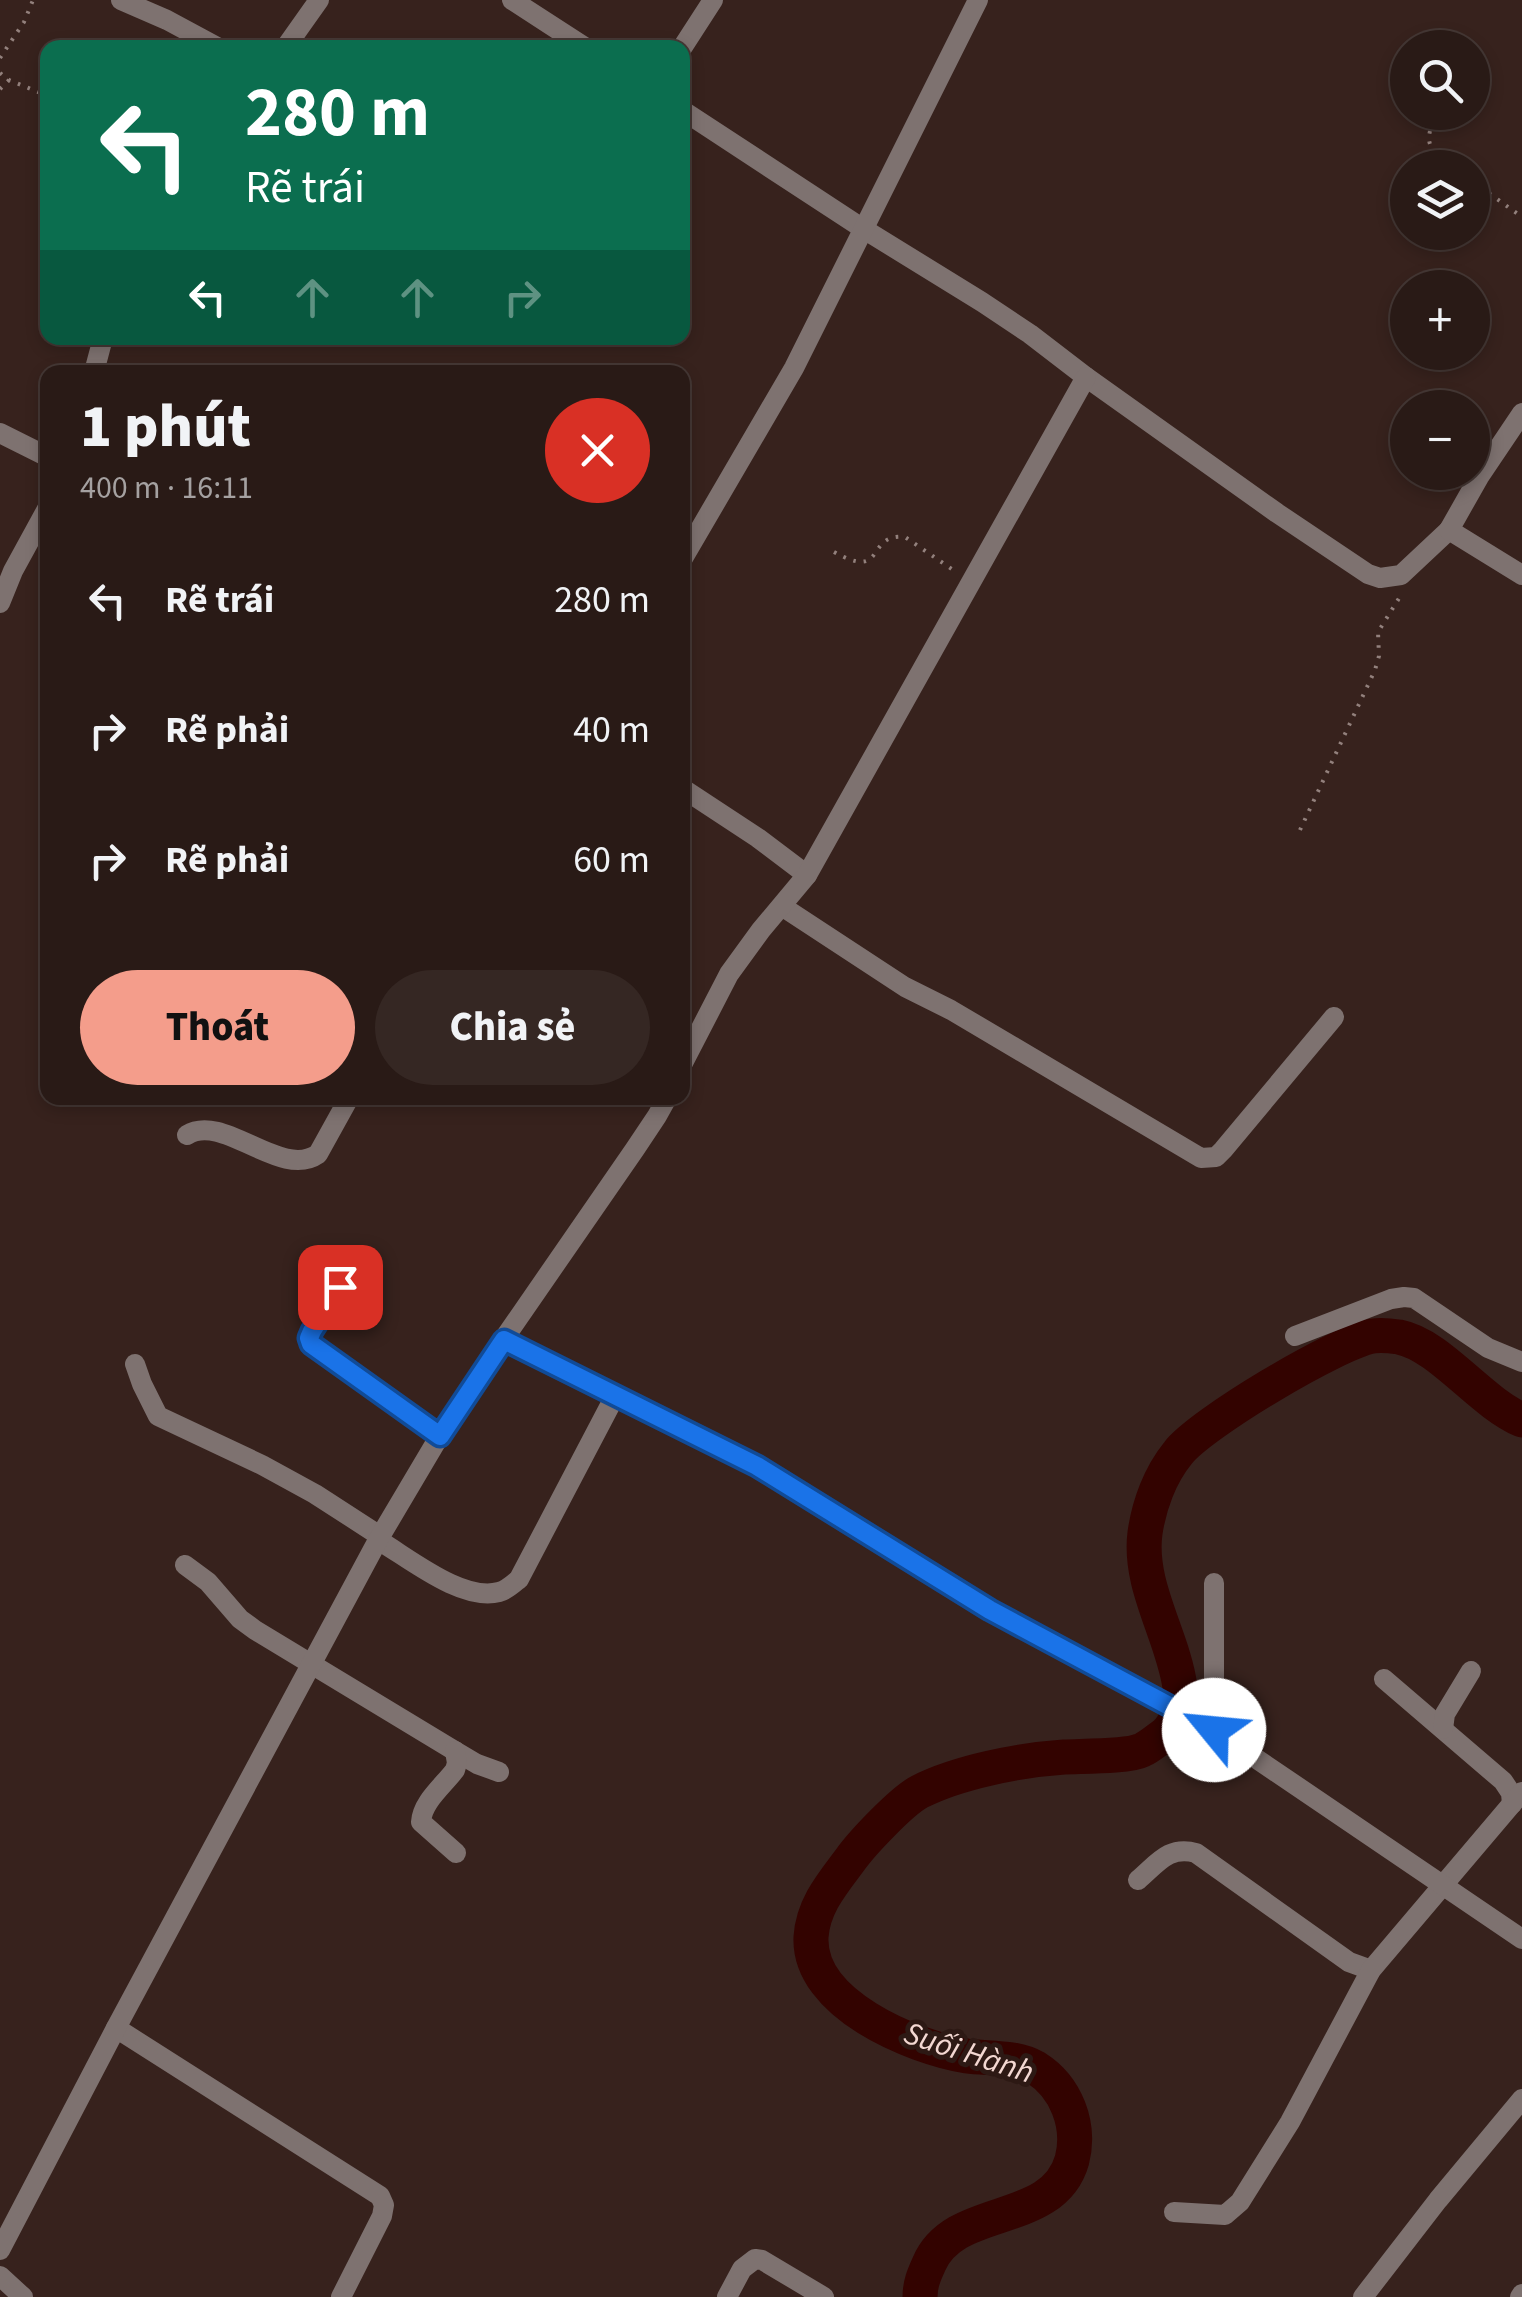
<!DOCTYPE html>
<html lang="vi">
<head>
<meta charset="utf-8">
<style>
  body { margin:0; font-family:"Source Sans 3",sans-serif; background:#352723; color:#f1f3f6; height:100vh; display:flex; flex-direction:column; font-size:38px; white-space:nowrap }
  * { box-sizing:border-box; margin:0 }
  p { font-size:32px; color:#a5a1a1 }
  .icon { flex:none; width:55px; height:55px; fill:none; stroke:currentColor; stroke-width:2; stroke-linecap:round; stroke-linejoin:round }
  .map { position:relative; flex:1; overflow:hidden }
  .details { position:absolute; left:40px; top:365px; width:650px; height:740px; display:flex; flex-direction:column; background:#291a16; border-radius:20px; box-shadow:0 5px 15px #0003,0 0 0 2px #453835 }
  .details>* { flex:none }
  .top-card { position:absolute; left:40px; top:40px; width:650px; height:305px; border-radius:20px; box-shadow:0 5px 15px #0003,0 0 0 2px #453835; background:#0b6e4f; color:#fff; overflow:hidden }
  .tools { position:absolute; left:1390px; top:30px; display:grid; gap:20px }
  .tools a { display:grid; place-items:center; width:100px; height:100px; border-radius:50%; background:#291a16; box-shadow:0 5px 15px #0003,0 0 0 2px #453835; font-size:50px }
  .pin { position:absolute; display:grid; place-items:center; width:85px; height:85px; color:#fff; margin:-42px; border-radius:20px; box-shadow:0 5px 15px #0006 }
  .me { position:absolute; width:110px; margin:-55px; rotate:298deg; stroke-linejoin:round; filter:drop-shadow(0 0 8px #0008) }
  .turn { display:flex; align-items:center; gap:35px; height:210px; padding:0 40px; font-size:45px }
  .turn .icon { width:130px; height:130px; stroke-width:2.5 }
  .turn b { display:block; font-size:70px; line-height:85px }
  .lanes { display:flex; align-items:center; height:95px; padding:0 40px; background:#0003; justify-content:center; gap:50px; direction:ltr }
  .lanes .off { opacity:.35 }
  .round { display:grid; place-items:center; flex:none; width:105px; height:105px; border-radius:52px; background:#352723 }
  .head { display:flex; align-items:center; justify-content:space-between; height:170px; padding:0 40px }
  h1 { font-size:60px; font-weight:800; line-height:75px }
  .cta { display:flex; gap:20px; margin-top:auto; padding:20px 40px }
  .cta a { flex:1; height:115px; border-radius:60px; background:#f49d8b; color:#111; font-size:40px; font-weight:800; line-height:115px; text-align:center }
  .cta a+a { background:#352723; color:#f1f3f6 }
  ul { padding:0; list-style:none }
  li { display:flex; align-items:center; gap:30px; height:130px; padding:0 40px }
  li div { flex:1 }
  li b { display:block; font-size:38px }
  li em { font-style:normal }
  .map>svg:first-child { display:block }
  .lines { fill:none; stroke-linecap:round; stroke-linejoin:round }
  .river { stroke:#330300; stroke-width:35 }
  .path { stroke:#93817d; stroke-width:4; stroke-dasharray:2.5 8; stroke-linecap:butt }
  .minor { stroke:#7e7270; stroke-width:20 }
  .tertiary { stroke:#7e7270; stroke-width:20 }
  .route-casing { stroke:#114b97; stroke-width:25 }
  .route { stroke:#1a73e8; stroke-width:18 }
  .labels { text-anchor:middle; stroke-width:10; stroke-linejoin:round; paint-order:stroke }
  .water-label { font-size:32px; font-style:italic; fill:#f3d8d2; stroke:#2d1914 }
</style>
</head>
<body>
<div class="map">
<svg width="1522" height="2297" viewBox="0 0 1522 2297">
  <rect width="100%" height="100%" fill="#37221d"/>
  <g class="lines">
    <!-- river -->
    <path class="river" d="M920,2297C920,2284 924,2275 929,2264C955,2203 1053,2228 1072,2160C1081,2125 1066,2087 1036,2068C1015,2056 989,2059 967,2056C912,2047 808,2004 811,1937C813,1906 832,1884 850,1860C862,1843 901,1802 919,1792C958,1772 1020,1760 1064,1757C1082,1756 1128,1757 1142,1750C1149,1747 1157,1740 1164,1735C1177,1725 1182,1704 1180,1687C1173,1636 1138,1586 1145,1533C1149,1505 1160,1475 1178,1453C1200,1424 1337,1342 1373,1336C1380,1335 1392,1336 1399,1337C1440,1345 1480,1402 1522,1420"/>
    <!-- path -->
    <g class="path">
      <path d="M0,58L24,22L33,0"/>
      <path d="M0,73L9,80L48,96"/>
      <path d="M0,89L9,80"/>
      <path d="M1439,112C1421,142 1428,149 1454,168"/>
      <path d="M1472,181L1522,217"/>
      <path d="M834,552C888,582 864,533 905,537L956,572"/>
      <path d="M1300,830L1375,670L1379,656L1378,632L1401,595"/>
    </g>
    <!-- minor -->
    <g class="minor">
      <path d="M121,0L167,20L219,48"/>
      <path d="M512,0L586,48"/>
      <path d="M285,48L319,0"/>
      <path d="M682,48L713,0"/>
      <path d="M682,110L862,228L982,302L1030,334L1086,377L1277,513L1368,574L1380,578L1401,575L1449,530"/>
      <path d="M94,372L103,338"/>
      <path d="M0,433L48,457"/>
      <path d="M682,560L794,368L978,0"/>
      <path d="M0,603L13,571L48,507"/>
      <path d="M682,788L758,838L807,875"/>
      <path d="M783,907L905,987L951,1010L1201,1158L1216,1157L1223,1150L1334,1017"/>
      <path d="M682,1065L729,974L761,930L807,875L1086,377"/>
      <path d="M187,1135C223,1112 281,1180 318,1154L349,1098"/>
      <path d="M340,1287L312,1331L309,1338L311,1344L439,1437"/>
      <path d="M1295,1336L1391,1299L1404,1297L1414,1298L1488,1348L1522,1362"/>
      <path d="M503,1340L635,1149L657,1116L667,1098"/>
      <path d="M135,1364L142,1384L158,1416L262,1465L315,1494L380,1536"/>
      <path d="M378,1540C409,1558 462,1602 499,1592C507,1590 513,1584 519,1579L615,1396"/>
      <path d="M185,1565L208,1582L240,1619L255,1630L455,1751L477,1764L499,1772"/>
      <path d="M1214,1583V1730"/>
      <path d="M1384,1679L1503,1781L1511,1793L1512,1804"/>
      <path d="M1443,1729L1445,1714L1471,1671"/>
      <path d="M455,1751L457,1763L455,1770C443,1786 422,1802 421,1822L456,1853"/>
      <path d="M1138,1880C1157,1864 1169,1845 1196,1853L1349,1962L1371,1970"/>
      <path d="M116,2028L380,2196L384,2205L382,2216L341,2297"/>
      <path d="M1174,2212L1225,2215L1240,2202L1290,2122L1371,1970L1522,1792"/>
      <path d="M0,2276L23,2297"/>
      <path d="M727,2297L742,2269L755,2259L762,2260L824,2297"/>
      <path d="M1363,2297L1438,2200L1522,2099"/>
      <path d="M1520,2297L1522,2294"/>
    </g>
    <!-- tertiary -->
    <g class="tertiary">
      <path d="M1522,413L1479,477L1449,530L1522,575"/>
      <path d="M0,2250L116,2028L378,1540L439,1437L503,1340L757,1466L990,1610L1214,1730L1522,1939"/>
    </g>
  </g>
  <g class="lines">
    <!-- route casing -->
    <g class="route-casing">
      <path id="route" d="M340,1287L312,1331L309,1338L311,1344L440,1436L504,1340L757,1466L990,1610L1214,1730"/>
    </g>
    <!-- route -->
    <use href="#route" class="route"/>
  </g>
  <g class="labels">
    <!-- water labels -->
    <g class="water-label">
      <text transform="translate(969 2052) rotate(18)" y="11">Suối Hành</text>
    </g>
  </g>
</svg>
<div class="tools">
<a><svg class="icon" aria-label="search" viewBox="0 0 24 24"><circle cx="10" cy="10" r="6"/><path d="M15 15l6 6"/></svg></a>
<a><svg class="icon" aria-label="layers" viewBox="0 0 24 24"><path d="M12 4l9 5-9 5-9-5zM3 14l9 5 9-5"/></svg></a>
<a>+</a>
<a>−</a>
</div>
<div class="pin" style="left:340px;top:1287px;background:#d93025"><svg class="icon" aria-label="arrive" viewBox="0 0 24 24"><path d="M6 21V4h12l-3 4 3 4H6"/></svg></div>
<svg class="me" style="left:1214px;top:1730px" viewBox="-20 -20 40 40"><circle r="19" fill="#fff"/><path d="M0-13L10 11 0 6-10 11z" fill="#1a73e8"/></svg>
<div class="top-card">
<div class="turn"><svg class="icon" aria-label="left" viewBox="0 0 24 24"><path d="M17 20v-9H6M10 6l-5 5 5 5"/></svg><div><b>280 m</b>Rẽ trái</div></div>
<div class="lanes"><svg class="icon" aria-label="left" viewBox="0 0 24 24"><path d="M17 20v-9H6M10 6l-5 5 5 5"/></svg><svg class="icon off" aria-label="ahead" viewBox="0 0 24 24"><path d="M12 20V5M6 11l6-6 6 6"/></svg><svg class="icon off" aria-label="ahead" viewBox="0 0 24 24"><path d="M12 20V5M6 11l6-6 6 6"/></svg><svg class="icon off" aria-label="right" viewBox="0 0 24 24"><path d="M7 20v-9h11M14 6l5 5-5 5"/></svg></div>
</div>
<section class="details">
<div class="head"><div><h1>1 phút</h1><p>400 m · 16:11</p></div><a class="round" style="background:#d93025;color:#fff"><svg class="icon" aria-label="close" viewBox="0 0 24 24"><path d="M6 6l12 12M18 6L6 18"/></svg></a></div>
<ul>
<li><svg class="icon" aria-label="left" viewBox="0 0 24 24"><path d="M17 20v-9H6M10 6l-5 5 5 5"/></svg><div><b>Rẽ trái</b></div><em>280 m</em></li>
<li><svg class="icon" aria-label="right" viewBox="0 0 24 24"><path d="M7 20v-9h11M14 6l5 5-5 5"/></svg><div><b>Rẽ phải</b></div><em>40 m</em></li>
<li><svg class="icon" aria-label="right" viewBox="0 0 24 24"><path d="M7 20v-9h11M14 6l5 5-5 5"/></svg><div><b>Rẽ phải</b></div><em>60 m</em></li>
</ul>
<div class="cta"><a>Thoát</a><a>Chia sẻ</a></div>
</section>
</div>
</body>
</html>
